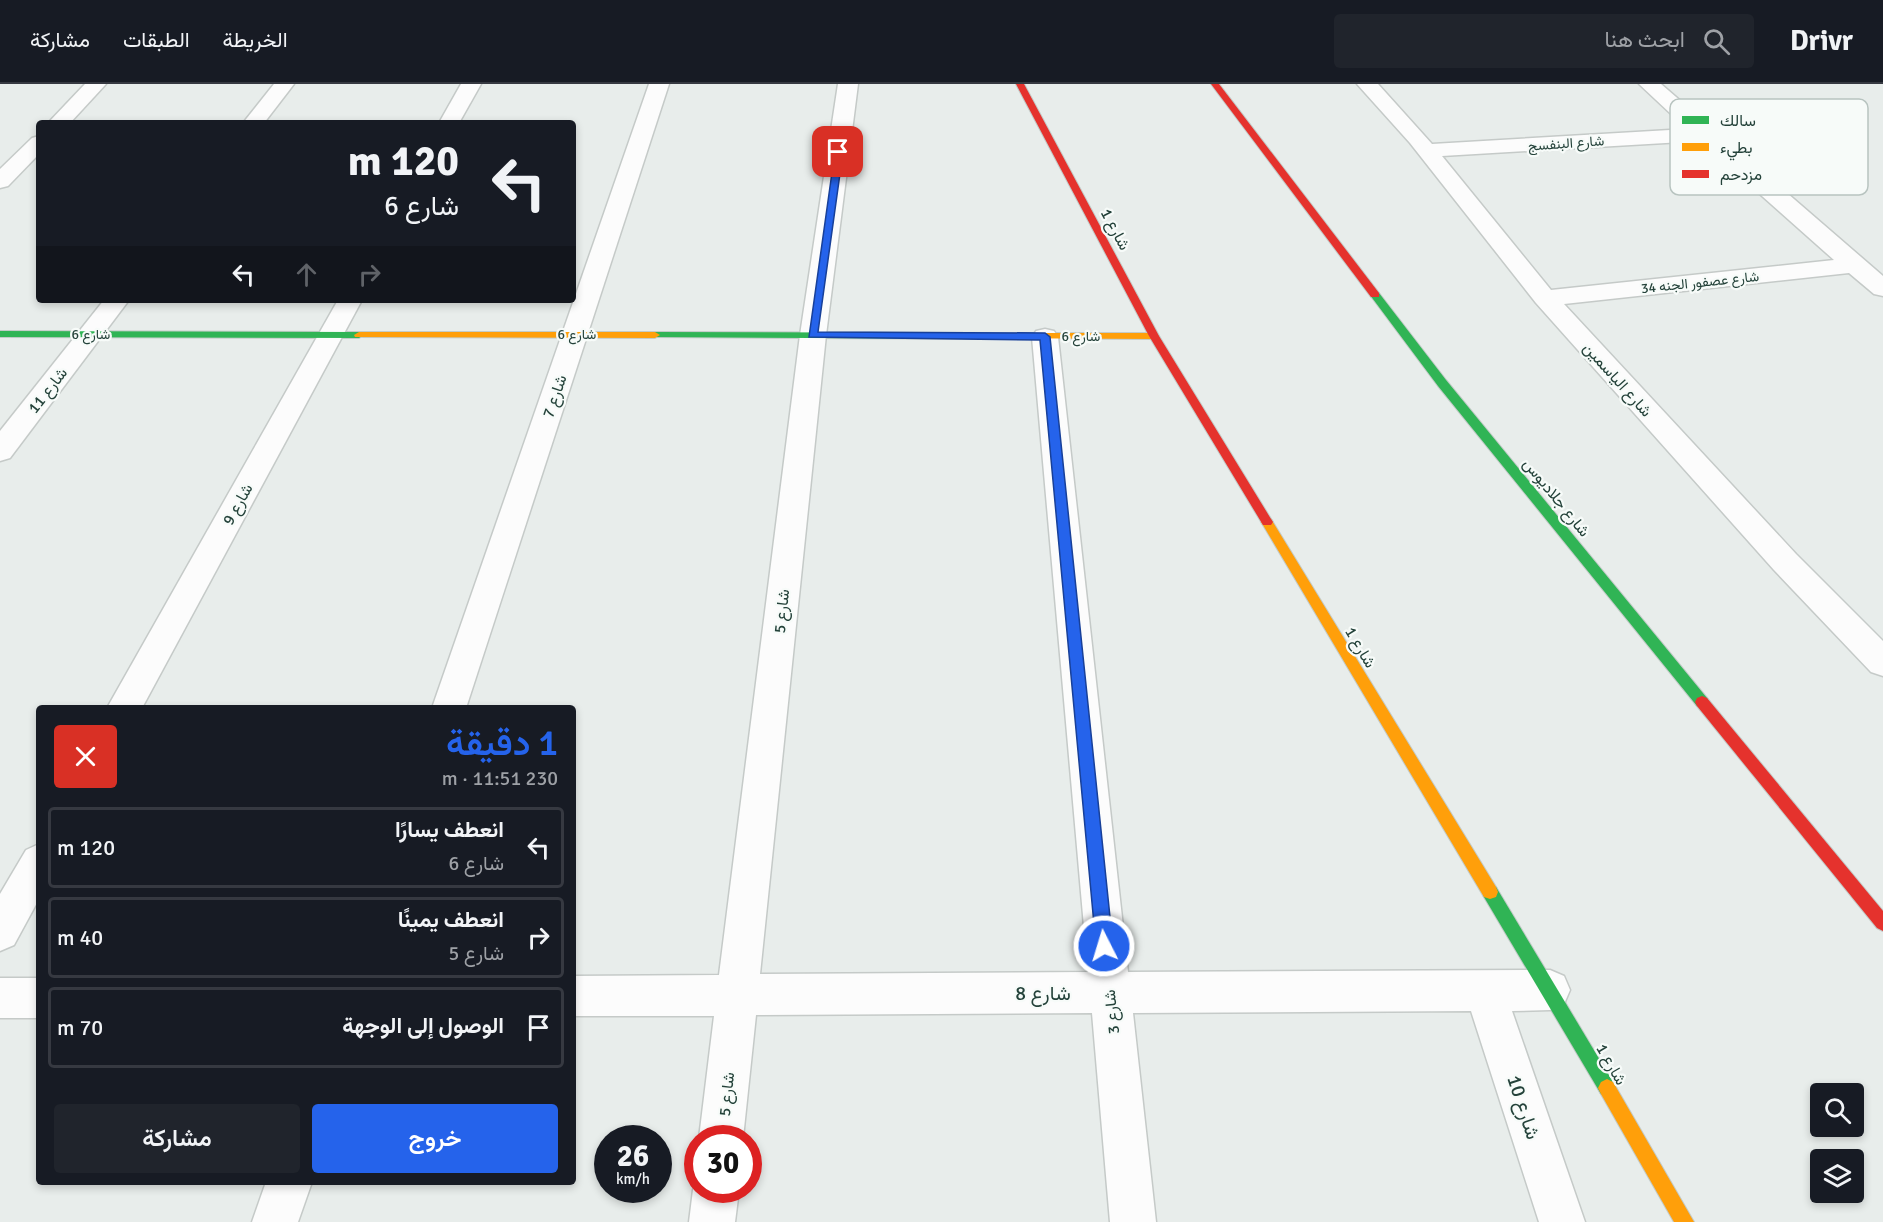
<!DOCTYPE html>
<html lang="ar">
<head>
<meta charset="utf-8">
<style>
  body { margin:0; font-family:Signika,Vazirmatn,sans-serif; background:#20242c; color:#f1f3f6; direction:rtl; height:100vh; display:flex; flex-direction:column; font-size:22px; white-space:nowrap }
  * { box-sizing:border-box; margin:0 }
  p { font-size:20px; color:#9ea1a6 }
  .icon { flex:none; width:33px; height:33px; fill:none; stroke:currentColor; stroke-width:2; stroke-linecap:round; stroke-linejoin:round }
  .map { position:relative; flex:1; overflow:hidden; direction:ltr }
  .details { position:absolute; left:36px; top:621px; width:540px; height:480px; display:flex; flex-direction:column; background:#171b24; border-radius:6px; box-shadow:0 3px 9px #0003; direction:rtl }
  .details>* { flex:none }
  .banner { position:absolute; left:36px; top:36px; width:540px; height:183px; border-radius:6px; box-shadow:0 3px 9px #0003; direction:rtl; background:#171b24; color:#f1f3f6; overflow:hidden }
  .tools { position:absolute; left:1810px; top:999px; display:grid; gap:12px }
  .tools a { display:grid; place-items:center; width:54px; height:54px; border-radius:6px; background:#171b24; box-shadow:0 3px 9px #0003; font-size:30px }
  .speed { position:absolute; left:594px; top:1041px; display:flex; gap:12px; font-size:30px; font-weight:700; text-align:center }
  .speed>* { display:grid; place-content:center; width:78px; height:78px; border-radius:50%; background:#171b24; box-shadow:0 3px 9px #0003; line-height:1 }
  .speed small { font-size:15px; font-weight:400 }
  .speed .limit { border:9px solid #d22; background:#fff; color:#111 }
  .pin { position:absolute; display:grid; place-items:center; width:51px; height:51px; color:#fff; margin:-26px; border-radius:12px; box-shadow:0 3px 9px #0006 }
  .me { position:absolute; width:66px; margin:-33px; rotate:355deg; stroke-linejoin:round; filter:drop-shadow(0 0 4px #0008) }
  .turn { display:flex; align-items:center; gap:21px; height:126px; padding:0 18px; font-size:27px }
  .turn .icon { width:78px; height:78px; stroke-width:2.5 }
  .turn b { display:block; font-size:42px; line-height:51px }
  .lanes { display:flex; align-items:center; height:57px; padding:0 18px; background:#0003; justify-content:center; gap:30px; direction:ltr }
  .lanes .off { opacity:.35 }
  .round { display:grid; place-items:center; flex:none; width:63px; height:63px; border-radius:6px; background:#20242c }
  .summary { display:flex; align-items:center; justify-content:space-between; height:102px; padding:0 18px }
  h1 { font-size:36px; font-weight:600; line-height:45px; color:#2563eb }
  .primary-button { display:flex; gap:12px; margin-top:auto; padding:12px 18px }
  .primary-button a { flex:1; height:69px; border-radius:6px; background:#2563eb; color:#fff; font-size:24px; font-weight:600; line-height:69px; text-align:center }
  .primary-button a+a { background:#20242c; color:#f1f3f6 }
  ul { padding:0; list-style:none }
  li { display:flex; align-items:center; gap:18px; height:81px; margin:0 12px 9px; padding:0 6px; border:3px solid #363941; border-radius:6px }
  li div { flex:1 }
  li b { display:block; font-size:22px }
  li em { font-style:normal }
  header { display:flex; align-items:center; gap:36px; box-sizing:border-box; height:84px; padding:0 30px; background:#171b24; border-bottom:2px solid #363941 }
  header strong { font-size:28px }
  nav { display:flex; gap:33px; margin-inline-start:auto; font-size:21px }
  .search { width:420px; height:54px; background:#20242c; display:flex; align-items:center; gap:15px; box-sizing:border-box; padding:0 21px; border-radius:6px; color:#9ea1a6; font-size:22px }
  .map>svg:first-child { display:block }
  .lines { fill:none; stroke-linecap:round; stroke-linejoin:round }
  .street-casing { stroke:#c5cac8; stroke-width:3 }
  .fast-casing { stroke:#c3cbc8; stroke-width:2 }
  .slow-casing { stroke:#c3cbc8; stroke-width:2 }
  .jam-casing { stroke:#c3cbc8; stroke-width:2 }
  .street { fill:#fcfcfc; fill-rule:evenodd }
  .fast { fill:#30b455; fill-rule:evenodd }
  .slow { fill:#ff9f0a; fill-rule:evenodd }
  .jam { fill:#e5322d; fill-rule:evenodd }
  .route { fill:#2563eb; stroke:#184099; stroke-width:1.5 }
  .labels { text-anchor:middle; stroke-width:4.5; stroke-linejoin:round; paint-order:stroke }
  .far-street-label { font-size:14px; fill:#24423a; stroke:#f7fbf9 }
  .street-label { font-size:16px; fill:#24423a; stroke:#f7fbf9 }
  .near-street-label { font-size:20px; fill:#24423a; stroke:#f7fbf9 }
  .key { fill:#f7fbf9; stroke:#b8c4c0; stroke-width:1.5 }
  .key-label { font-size:16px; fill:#24423a }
</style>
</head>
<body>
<header>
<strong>Drivr</strong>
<div class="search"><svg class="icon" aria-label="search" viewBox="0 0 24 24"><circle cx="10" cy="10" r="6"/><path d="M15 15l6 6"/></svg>ابحث هنا</div>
<nav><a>الخريطة</a><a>الطبقات</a><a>مشاركة</a></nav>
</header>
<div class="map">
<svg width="1883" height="1138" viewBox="0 0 1883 1138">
  <rect width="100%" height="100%" fill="#e8edeb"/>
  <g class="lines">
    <!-- street casing -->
    <g class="street-casing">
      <g id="street">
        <path d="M85,0H106L70,39H48Z"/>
        <path d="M274,0H294L264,39H243Z"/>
        <path d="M461,0H481L459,39H439Z"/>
        <path d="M649,0H669L466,624H432Z"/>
        <path d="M838,0H858L826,251L760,890L1088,888L1032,253L1036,247L1045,245L1054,247L1058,253L1128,888L1550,886L1564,892L1570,906L1564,920L1550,926L1512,927L1585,1138H1539L1471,927L1133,929L1156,1138H1110L1092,929L756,931L743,1054H699L714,932H573V892L719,891L800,251Z"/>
        <path d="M1357,0H1378L1432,60L1687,45L1639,0H1661L1883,192V212L1874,210L1849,189L1564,220L1796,470L1883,557V592L1871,588L1774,486L1536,219L1410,59ZM1700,57L1834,176L1551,206L1442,72Z"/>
        <path d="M39,52V70L8,102L0,104V85L32,54Z"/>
        <path d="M104,216H129L10,374L0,377V347Z"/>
        <path d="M338,216H362L142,624H107Z"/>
        <path d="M39,760V815L14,861L0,867V810L26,766Z"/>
        <rect x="0" y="894" width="39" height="40"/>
        <path d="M698,1096V1106H739L735,1138H689L693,1106Z"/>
        <path d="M266,1098H312L298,1138H252Z"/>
      </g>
    </g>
    <!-- fast casing -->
    <g class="fast-casing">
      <g id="fast">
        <path d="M1375,208L1379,209L1446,296L1707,614L1709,618L1707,622L1702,624L1697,622L1438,302L1370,211Z"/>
        <path d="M0,247L359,248L364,251L359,254L0,253Z"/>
        <path d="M655,248L1000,249L1005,252L1000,255L651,253L650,251Z"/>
        <path d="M1490,801L1496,803L1613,998L1616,1004L1613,1010L1607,1013L1601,1010L1484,813L1482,808L1484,803Z"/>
      </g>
    </g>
    <!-- slow casing -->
    <g class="slow-casing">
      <g id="slow">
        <path d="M359,248H655L660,251L655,254L355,253L354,251Z"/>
        <path d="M1000,249H1154L1159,252L1154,255L996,254V250Z"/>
        <path d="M1267,433L1271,435L1496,803L1498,808L1496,813L1490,815L1484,813L1263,441L1261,438L1263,435Z"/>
        <path d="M1607,995L1613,998L1694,1138H1674L1601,1010L1598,1004L1601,998Z"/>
      </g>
    </g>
    <!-- jam casing -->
    <g class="jam-casing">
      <g id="jam">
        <path d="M1016,0H1024L1159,252L1271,435L1273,438L1271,441H1263L1149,252Z"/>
        <path d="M1211,0H1219L1379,209V213H1371Z"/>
        <path d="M1702,612L1707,614L1883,827V847L1877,844L1697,622L1695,618L1697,614Z"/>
      </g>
    </g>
    <!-- street -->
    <use href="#street" class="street"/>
    <!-- fast -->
    <use href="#fast" class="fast"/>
    <!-- slow -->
    <use href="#slow" class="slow"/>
    <!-- jam -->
    <use href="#jam" class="jam"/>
  </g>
  <!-- route -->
  <path class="route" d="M835,67L843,68L818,248L1045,249L1050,253L1113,862L1110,868L1104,870L1099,868L1096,862L1040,256L809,253Z"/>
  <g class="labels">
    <!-- far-street labels -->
    <g class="far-street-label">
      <text transform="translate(1566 59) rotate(-4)" y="5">شارع البنفسج</text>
      <text transform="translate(1700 198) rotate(-6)" y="5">شارع عصفور الجنه 34</text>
      <text x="91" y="255">شارع 6</text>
      <text x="577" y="255">شارع 6</text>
      <text x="1081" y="257">شارع 6</text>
    </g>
    <!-- street labels -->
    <g class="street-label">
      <text transform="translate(1116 145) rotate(62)" y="6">شارع 1</text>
      <text transform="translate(1618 295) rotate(48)" y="6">شارع الياسمين</text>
      <text transform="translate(47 306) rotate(-52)" y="6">شارع 11</text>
      <text transform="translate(554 312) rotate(-71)" y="6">شارع 7</text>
      <text transform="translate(1557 413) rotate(51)" y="6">شارع جلاديوس</text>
      <text transform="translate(237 420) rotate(-61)" y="6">شارع 9</text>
      <text transform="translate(781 527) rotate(-84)" y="6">شارع 5</text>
      <text transform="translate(1361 563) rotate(59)" y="6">شارع 1</text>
      <text transform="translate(1111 928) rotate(-96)" y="6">شارع 3</text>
      <text transform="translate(1612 980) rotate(60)" y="6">شارع 1</text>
      <text transform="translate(726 1010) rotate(-84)" y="6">شارع 5</text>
    </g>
    <!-- near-street labels -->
    <g class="near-street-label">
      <text x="1043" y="916">شارع 8</text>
      <text transform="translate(1524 1023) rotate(72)" y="7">شارع 10</text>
    </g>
  </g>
  <!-- legend -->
  <rect x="1670" y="15" width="198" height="96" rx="9" class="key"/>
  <rect x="1682" y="32" width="27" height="8" fill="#30b455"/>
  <rect x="1682" y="59" width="27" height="8" fill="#ff9f0a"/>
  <rect x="1682" y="86" width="27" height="8" fill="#e5322d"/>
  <g class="key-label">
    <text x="1720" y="42">سالك</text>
    <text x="1720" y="69">بطيء</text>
    <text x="1720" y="96">مزدحم</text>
  </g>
</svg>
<div class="tools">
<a><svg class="icon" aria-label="search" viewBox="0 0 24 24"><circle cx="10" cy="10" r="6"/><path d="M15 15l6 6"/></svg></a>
<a><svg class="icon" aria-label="layers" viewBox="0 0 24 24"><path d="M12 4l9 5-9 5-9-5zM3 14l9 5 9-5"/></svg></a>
</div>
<div class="speed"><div>26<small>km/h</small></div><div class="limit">30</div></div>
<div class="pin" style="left:838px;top:68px;background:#d93025"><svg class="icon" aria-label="arrive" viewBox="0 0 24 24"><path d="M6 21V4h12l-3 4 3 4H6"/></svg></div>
<svg class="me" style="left:1104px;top:862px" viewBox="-20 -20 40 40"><circle r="17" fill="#2563eb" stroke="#fff" stroke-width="3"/><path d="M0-11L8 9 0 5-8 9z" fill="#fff"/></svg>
<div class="banner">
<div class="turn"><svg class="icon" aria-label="left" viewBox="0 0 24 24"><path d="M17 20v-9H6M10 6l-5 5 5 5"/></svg><div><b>120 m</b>شارع 6</div></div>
<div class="lanes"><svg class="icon" aria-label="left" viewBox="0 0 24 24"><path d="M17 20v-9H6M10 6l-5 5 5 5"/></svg><svg class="icon off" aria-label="ahead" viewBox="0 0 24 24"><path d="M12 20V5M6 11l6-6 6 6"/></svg><svg class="icon off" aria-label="right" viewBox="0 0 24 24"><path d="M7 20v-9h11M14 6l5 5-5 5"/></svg></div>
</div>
<section class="details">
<div class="summary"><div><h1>1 دقيقة</h1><p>230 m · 11:51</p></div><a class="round" style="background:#d93025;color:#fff"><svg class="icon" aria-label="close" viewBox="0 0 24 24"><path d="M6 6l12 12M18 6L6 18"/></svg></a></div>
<ul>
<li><svg class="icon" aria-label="left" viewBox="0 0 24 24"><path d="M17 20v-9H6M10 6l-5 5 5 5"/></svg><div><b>انعطف يسارًا</b><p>شارع 6</p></div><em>120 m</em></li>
<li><svg class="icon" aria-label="right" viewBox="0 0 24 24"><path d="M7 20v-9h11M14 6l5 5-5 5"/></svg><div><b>انعطف يمينًا</b><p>شارع 5</p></div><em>40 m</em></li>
<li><svg class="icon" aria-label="arrive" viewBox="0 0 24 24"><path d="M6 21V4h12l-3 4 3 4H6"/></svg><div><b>الوصول إلى الوجهة</b></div><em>70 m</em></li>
</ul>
<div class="primary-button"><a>خروج</a><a>مشاركة</a></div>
</section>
</div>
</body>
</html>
